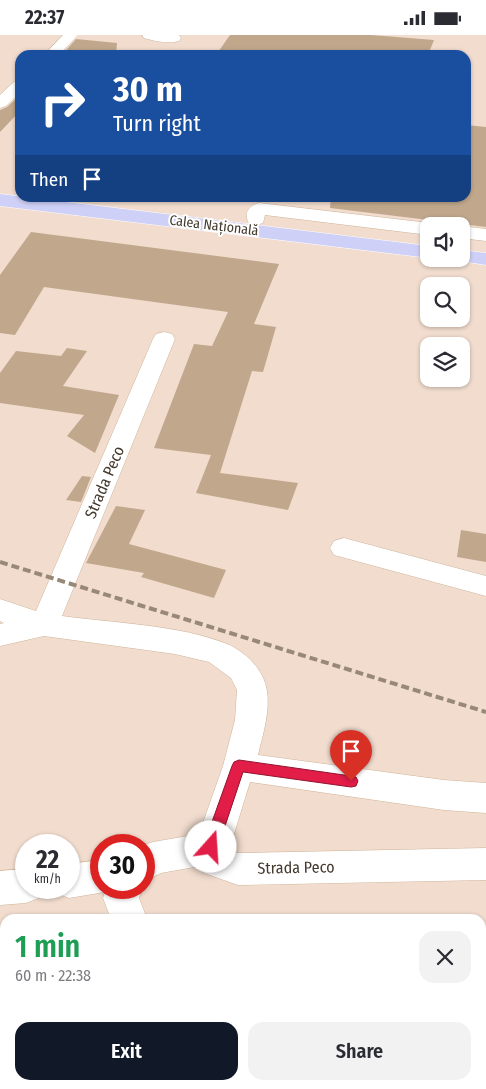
<!DOCTYPE html>
<html lang="en">
<head>
<meta charset="utf-8">
<style>
  body { margin:0; font-family:"Fira Sans Condensed",sans-serif; background:#f2f2f3; color:#2b2b33; height:100vh; display:flex; flex-direction:column; font-size:19px; white-space:nowrap }
  * { box-sizing:border-box; margin:0 }
  p { font-size:16px; color:#7c7c81 }
  .icon { flex:none; width:28px; height:28px; fill:none; stroke:currentColor; stroke-width:2; stroke-linecap:round; stroke-linejoin:round }
  .map { position:relative; flex:1; overflow:hidden }
  .panel { position:absolute; left:0px; top:879px; width:486px; height:176px; display:flex; flex-direction:column; background:#fff; border-radius:15px 15px 0 0; box-shadow:0 1px 4px #0004 }
  .panel>* { flex:none }
  .guide { position:absolute; left:15px; top:15px; width:456px; height:152px; border-radius:15px; box-shadow:0 1px 4px #0004; background:#1a4fa0; color:#fff; overflow:hidden }
  .controls { position:absolute; left:420px; top:182px; display:grid; gap:10px }
  .controls a { display:grid; place-items:center; width:50px; height:50px; border-radius:10px; background:#fff; box-shadow:0 1px 4px #0004; font-size:25px }
  .speed { position:absolute; left:15px; top:799px; display:flex; gap:10px; font-size:25px; font-weight:700; text-align:center }
  .speed>* { display:grid; place-content:center; width:65px; height:65px; border-radius:50%; background:#fff; box-shadow:0 1px 4px #0004; line-height:1 }
  .speed small { font-size:12px; font-weight:400 }
  .speed .limit { border:8px solid #d22; background:#fff; color:#111 }
  .pin { position:absolute; display:grid; place-items:center; width:42px; height:42px; color:#fff; margin:-51px -21px; border-radius:50% 50% 50% 0; rotate:-45deg; box-shadow:0 0 5px #0007 }
  .pin .icon { rotate:45deg }
  .me { position:absolute; width:55px; margin:-28px; rotate:19deg; stroke-linejoin:round; filter:drop-shadow(0 0 4px #0008) }
  .turn { display:flex; align-items:center; gap:18px; height:105px; padding:0 15px; font-size:22px }
  .turn .icon { width:65px; height:65px; stroke-width:2.5 }
  .turn b { display:block; font-size:35px; line-height:42px }
  .then { display:flex; align-items:center; height:48px; padding:0 15px; background:#0003; gap:10px; font-size:19px }
  .round { display:grid; place-items:center; flex:none; width:52px; height:52px; border-radius:15px; background:#f2f2f3 }
  .headline { display:flex; align-items:center; justify-content:space-between; height:85px; padding:0 15px }
  h1 { font-size:30px; font-weight:600; line-height:38px; color:#1e9e55 }
  .action { display:flex; gap:10px; margin-top:auto; padding:10px 15px }
  .action a { flex:1; height:58px; border-radius:15px; background:#111827; color:#fff; font-size:20px; font-weight:600; line-height:58px; text-align:center }
  .action a+a { background:#f2f2f3; color:#2b2b33 }
  .status { display:flex; justify-content:space-between; align-items:center; height:35px; padding:0 25px; background:#fff; direction:ltr }
  .status svg { height:14px; fill:currentColor }
  .map>svg:first-child { display:block }
  .industrial { fill:#f1dcce; fill-rule:evenodd }
  .building { fill:#c1a88d }
  .lines { fill:none; stroke-linecap:round; stroke-linejoin:round }
  .minor-casing { stroke:#cfb59a; stroke-width:1 }
  .major-casing { stroke:#fff; stroke-width:1 }
  .minor { fill:#fff; fill-rule:evenodd }
  .major { fill:#ced0f7; fill-rule:evenodd }
  .rail { stroke:#978877; stroke-width:4; stroke-dasharray:8 4; stroke-linecap:butt }
  .route { fill:#e11d48; stroke:#92132f }
  .labels { text-anchor:middle; stroke-width:4; stroke-linejoin:round; paint-order:stroke }
  .far-street-label { font-size:14px; fill:#43392d; stroke:#fff }
  .street-label { font-size:16px; fill:#43392d; stroke:#fff }
</style>
</head>
<body>
<div class="status"><b>22:37</b><svg viewBox="0 0 49 12"><path d="M0 12V9h3v3zM5 12V6h3v6zM10 12V3h3v9zM15 12V0h3v12zM26 1h20v11H26zM47 4h2v5h-2z"/></svg></div>
<div class="map">
<svg width="486" height="1054" viewBox="0 0 486 1054">
  <rect width="100%" height="100%" fill="#fbe6cf"/>
  <!-- industrial -->
  <path class="industrial" d="M0,0H486V1054H0ZM20,20H466V162H20ZM429,191H461V224H429ZM429,251H461V284H429ZM429,311H461V344H429ZM26,810H69V852H26ZM101,810H144V852H101ZM5,884H481V1050H5Z"/>
  <!-- building -->
  <g class="building">
    <path d="M230,0H371L434,5L428,20H216Z"/>
    <path d="M76,4L117,8L116,20H62Z"/>
    <path d="M16,64L20,65V76L0,97V75L7,72Z"/>
    <path d="M466,90L486,92V192L330,173L331,162H466Z"/>
    <path d="M31,197L279,229L254,289L276,292L263,337L252,336L220,438L298,448L288,475L196,458L211,420L154,413L194,309L212,311L228,277L44,252L15,300L0,298V240Z"/>
    <path d="M67,313L87,316L63,351L119,360L95,418L67,401L84,380L0,368V338L16,316L61,321Z"/>
    <path d="M82,441L91,442L81,467L66,465Z"/>
    <path d="M116,471L145,475L129,509L226,535L214,563L141,542L144,538L86,528Z"/>
    <path d="M461,495L486,499V527L457,522Z"/>
  </g>
  <g class="lines">
    <!-- minor casing -->
    <g class="minor-casing">
      <g id="minor">
        <path d="M63,0H78L59,20H44Z"/>
        <path d="M142,0H179L181,3L179,6C169,9 154,6 144,3Z"/>
        <path d="M20,45V58L6,71L0,73V60L14,47Z"/>
        <path d="M259,168L429,188L437,191H429V200L265,180L263,188L256,190L249,188C243,178 249,171 259,168Z"/>
        <path d="M461,191L486,194V206L461,203Z"/>
        <path d="M164,297L172,299L175,304L62,581C113,588 180,590 227,609C246,617 264,635 267,656C270,677 263,699 258,720L444,745L486,748V778L444,775L250,747L229,815L238,818L486,813V845L238,850L204,838L200,831L161,838L144,846V810L153,807L199,799L223,731L235,685L237,655L231,643L209,627L175,619L44,601L0,611V589L4,588L0,586V564L36,576L153,304L156,299Z"/>
        <path d="M344,503L486,541V561L334,520L330,513L334,506Z"/>
        <path d="M101,825V852H143L139,863L147,884H111L103,863L105,857L69,863L56,858L54,852H69V829Z"/>
        <path d="M26,834V852H43L39,863L26,868L0,870V836Z"/>
        <path d="M173,1050H214L215,1054H174Z"/>
        <path d="M314,1050H354L353,1054H313Z"/>
      </g>
    </g>
    <!-- major casing -->
    <g class="major-casing">
      <g id="major">
        <path d="M0,159L429,211V223L0,171Z"/>
        <path d="M461,215L486,218V230L454,225L453,224H461Z"/>
      </g>
    </g>
    <!-- minor -->
    <use href="#minor" class="minor"/>
    <!-- major -->
    <use href="#major" class="major"/>
    <!-- rail -->
    <path class="rail" d="M0,527L486,677"/>
  </g>
  <!-- route -->
  <path class="route" d="M239,725L351,741L356,742L358,746L356,751L351,752L243,737L218,812L216,817L211,819L206,817L203,812L232,731L234,727Z"/>
  <g class="labels">
    <!-- far-street labels -->
    <g class="far-street-label">
      <text transform="translate(214 190) rotate(7)" y="5">Calea Națională</text>
    </g>
    <!-- street labels -->
    <g class="street-label">
      <text transform="translate(104 447) rotate(-67)" y="6">Strada Peco</text>
      <text transform="translate(296 832) rotate(-1)" y="6">Strada Peco</text>
    </g>
  </g>
</svg>
<div class="controls">
<a><svg class="icon" aria-label="sound" viewBox="0 0 24 24"><path d="M4 9h4l5-4v14l-5-4H4zM17 9q2 3 0 6"/></svg></a>
<a><svg class="icon" aria-label="search" viewBox="0 0 24 24"><circle cx="10" cy="10" r="6"/><path d="M15 15l6 6"/></svg></a>
<a><svg class="icon" aria-label="layers" viewBox="0 0 24 24"><path d="M12 4l9 5-9 5-9-5zM3 14l9 5 9-5"/></svg></a>
</div>
<div class="speed"><div>22<small>km/h</small></div><div class="limit">30</div></div>
<div class="pin" style="left:351px;top:746px;background:#d93025"><svg class="icon" aria-label="arrive" viewBox="0 0 24 24"><path d="M6 21V4h12l-3 4 3 4H6"/></svg></div>
<svg class="me" style="left:211px;top:812px" viewBox="-20 -20 40 40"><circle r="19" fill="#fff"/><path d="M0-13L10 11 0 6-10 11z" fill="#e11d48"/></svg>
<div class="guide">
<div class="turn"><svg class="icon" aria-label="right" viewBox="0 0 24 24"><path d="M7 20v-9h11M14 6l5 5-5 5"/></svg><div><b>30 m</b>Turn right</div></div>
<div class="then">Then<svg class="icon" aria-label="arrive" viewBox="0 0 24 24"><path d="M6 21V4h12l-3 4 3 4H6"/></svg></div>
</div>
<section class="panel">
<div class="headline"><div><h1>1 min</h1><p>60 m · 22:38</p></div><a class="round"><svg class="icon" aria-label="close" viewBox="0 0 24 24"><path d="M6 6l12 12M18 6L6 18"/></svg></a></div>
<div class="action"><a>Exit</a><a>Share</a></div>
</section>
</div>
</body>
</html>
